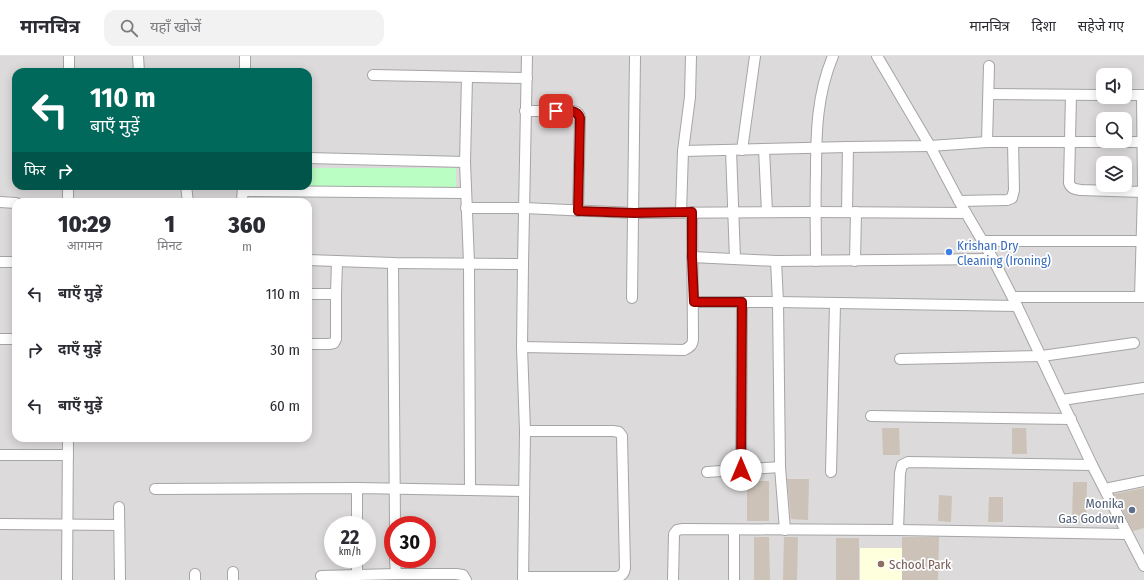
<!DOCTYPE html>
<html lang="hi">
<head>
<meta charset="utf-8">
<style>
  body { margin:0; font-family:"Fira Sans Condensed","Noto Sans Devanagari",sans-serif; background:#f2f2f3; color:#2b2b33; height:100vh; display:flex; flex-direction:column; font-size:15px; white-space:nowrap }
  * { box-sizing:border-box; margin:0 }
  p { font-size:13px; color:#7c7c81 }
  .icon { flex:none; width:22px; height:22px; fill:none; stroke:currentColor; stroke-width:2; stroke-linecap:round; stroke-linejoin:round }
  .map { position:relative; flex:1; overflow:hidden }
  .details { position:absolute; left:12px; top:142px; width:300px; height:244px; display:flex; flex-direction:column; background:#fff; border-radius:12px; box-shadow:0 2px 10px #0003 }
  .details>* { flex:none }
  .guide { position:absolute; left:12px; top:12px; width:300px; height:122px; border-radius:12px; box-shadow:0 2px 10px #0003; background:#00695c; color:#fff; overflow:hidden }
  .buttons { position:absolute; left:1096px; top:12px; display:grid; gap:8px }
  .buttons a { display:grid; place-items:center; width:36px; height:36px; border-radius:8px; background:#fff; box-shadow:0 2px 10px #0003; font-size:20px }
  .speed { position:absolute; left:324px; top:460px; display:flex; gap:8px; font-size:20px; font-weight:700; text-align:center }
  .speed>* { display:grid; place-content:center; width:52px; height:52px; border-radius:50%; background:#fff; box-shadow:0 2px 10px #0003; line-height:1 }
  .speed small { font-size:10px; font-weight:400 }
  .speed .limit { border:6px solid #d22; background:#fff; color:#111 }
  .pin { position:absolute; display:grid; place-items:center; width:34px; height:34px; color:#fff; margin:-17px; border-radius:8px; box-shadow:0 2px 6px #0006 }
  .me { position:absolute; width:44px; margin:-22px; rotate:0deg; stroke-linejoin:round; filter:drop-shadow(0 0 3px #0008) }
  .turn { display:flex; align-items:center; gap:14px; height:84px; padding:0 12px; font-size:18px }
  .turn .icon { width:52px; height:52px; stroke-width:2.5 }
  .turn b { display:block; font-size:28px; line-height:34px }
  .then { display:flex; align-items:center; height:38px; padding:0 12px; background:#0003; gap:8px; font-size:15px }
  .eta { display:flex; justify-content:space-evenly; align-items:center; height:68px; text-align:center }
  .eta b { font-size:24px; font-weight:800; line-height:28px }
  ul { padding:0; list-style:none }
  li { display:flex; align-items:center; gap:12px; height:56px; padding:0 12px }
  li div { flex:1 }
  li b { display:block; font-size:15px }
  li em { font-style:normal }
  header { display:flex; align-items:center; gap:24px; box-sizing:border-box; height:56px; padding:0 20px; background:#fff; border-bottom:1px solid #e1e1e2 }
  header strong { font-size:19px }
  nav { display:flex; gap:22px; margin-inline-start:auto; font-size:14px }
  .search { width:280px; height:36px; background:#f2f2f3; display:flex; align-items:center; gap:10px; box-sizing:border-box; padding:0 14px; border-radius:12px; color:#7c7c81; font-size:15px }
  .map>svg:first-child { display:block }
  .residential { fill:#dcdada; fill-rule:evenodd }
  .education { fill:#feffdc }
  .park { fill:#bbfec3 }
  .building { fill:#ccc2b8 }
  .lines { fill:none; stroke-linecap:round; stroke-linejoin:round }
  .street-casing { stroke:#a5a5a5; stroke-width:12 }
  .street { stroke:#fff; stroke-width:10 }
  .route-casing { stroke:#840500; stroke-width:10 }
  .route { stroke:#cb0800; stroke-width:7 }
  .shop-dot { fill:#3f7fe0; stroke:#fff; stroke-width:1.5 }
  .service-dot { fill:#5c6f8a; stroke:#fff; stroke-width:1.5 }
  .education-dot { fill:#8d6e63; stroke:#fff; stroke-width:1.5 }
  .labels { text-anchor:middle; stroke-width:3.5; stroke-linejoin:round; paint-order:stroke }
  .shop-label { font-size:13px; fill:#366cbe; stroke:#fff; text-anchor:start }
  .service-label { font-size:13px; fill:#4e5e75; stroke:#fff; text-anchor:end }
  .education-label { font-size:13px; fill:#785e54; stroke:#fff; text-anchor:start }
</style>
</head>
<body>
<header>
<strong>मानचित्र</strong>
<div class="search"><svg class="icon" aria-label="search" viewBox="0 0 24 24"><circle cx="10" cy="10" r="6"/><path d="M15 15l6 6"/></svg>यहाँ खोजें</div>
<nav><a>मानचित्र</a><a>दिशा</a><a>सहेजे गए</a></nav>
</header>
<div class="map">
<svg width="1144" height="524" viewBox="0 0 1144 524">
  <rect width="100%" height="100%" fill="#f0ece3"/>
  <!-- residential -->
  <path class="residential" d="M0,0H1144V524H0ZM16,16H308V130H16ZM1103,19H1125V41H1103ZM1103,63H1125V85H1103ZM1103,107H1125V129H1103ZM16,146H308V382H16ZM333,469H367V503H333ZM393,469H427V503H393Z"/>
  <!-- education -->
  <rect class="education" x="860" y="492" width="42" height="32"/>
  <!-- park -->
  <path class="park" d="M308,112H456V131H253V130H308Z"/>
  <!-- building -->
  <g class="building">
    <path d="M882,372H899L900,399H883Z"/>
    <path d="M1012,372H1026L1027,398H1012Z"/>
    <path d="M787,423H809L808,464L791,463Z"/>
    <rect x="747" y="425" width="22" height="40"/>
    <path d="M1073,426H1087L1086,467H1072Z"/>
    <path d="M1144,432V472L1133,475L1114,438Z"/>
    <path d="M939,439L952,440L951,466L938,465Z"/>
    <path d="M989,441H1003V466H988Z"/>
    <path d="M754,481H769L770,524H754Z"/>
    <path d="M784,481H798L797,524H783Z"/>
    <path d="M902,481H939L938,524H902Z"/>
    <rect x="836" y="482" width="23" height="42"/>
  </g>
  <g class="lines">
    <!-- street casing -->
    <g class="street-casing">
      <g id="street">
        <path d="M138,0L139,16"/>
        <path d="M877,0L930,90L959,145L993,203L1017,250L1092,409L1144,510"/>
        <path d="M69,16V0"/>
        <path d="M245,16V0"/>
        <path d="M373,19L527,22"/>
        <path d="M467,21L465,106L469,207L470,433"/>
        <path d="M989,38L1103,39"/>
        <path d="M1071,39L1069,127C1071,133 1075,133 1081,134L1143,136L1142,39"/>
        <path d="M1125,39H1144"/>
        <path d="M525,55H571C576,55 579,56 580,62L578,155"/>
        <path d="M987,86L989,10"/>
        <path d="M764,93L767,156"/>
        <path d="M731,94L735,203"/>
        <path d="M742,94L755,0"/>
        <path d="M683,95L690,41L691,0"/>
        <path d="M308,102L465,106"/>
        <path d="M186,130L188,146"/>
        <path d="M243,135L465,137"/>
        <path d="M959,145L1007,144L1012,142L1014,134L1013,86"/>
        <path d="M0,146L16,147"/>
        <path d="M68,146V130"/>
        <path d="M242,146L243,130"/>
        <path d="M466,152H524L634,157L815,156L966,157"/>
        <path d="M681,156L683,95L848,91L930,90L987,86H1142"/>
        <path d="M847,156L848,91"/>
        <path d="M982,185H1142"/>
        <path d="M692,201L776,205L993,203"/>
        <path d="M308,204L393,207L523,208L522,291L525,375L523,524"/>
        <path d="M816,205C816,175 815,146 816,117C816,76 817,38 833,0"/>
        <path d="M855,205L856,156"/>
        <path d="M0,206H16"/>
        <path d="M393,207L395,469"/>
        <path d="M523,208L527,0"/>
        <path d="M308,238H336L337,205"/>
        <path d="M1013,241H1144"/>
        <path d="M1140,241L1143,136"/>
        <path d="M632,242L635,0"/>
        <path d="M694,246H778L1017,250"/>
        <path d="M0,283H16"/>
        <path d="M308,288H329L334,287L336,283V238"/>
        <path d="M522,291L684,294C690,291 693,289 693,282L692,156"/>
        <path d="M900,303L1042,300L1134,287"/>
        <path d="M1062,344L1144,332"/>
        <path d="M871,360L1071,363"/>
        <path d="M0,399H68"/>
        <path d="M780,411L785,474"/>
        <path d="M741,414L742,246"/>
        <path d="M707,416L780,411L778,246L776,205"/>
        <path d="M831,416L835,248"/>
        <path d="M357,432V469"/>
        <path d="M155,433L357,432L523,435"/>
        <path d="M1105,433L1144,425"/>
        <path d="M119,451L120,524"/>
        <path d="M0,468L119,469"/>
        <path d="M734,474V524"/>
        <path d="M898,474L900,417L902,409L908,406L1092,409"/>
        <path d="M357,503V519"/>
        <path d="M395,503L396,518H456L463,519L466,524"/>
        <path d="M195,518V524"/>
        <path d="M321,520L396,518"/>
        <path d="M523,521H616C622,520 624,518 625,512L622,380L619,376L613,375H525"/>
        <path d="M67,524L68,382"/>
        <path d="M233,524V516"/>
        <path d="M673,524L674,478L677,474L683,473L898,474L1127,478"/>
      </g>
    </g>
    <!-- street -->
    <use href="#street" class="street"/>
  </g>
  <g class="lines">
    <!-- route casing -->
    <g class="route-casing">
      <path id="route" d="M556,55C564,55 577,52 580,62L578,155L634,157L692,156V201L694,246H742L741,414"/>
    </g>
    <!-- route -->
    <use href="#route" class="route"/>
  </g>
  <!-- markers -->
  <circle class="shop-dot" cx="949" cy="196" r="4"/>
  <circle class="service-dot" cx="1132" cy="454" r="4"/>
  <circle class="education-dot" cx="881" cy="508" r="4"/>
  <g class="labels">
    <!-- shop labels -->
    <g class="shop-label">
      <text x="957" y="194">Krishan Dry<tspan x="957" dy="15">Cleaning (Ironing)</tspan></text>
    </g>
    <!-- service labels -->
    <g class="service-label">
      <text x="1124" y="452">Monika<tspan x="1124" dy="15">Gas Godown</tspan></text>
    </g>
    <!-- education labels -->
    <g class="education-label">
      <text x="889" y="513">School Park</text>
    </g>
  </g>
</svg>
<div class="buttons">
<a><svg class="icon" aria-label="sound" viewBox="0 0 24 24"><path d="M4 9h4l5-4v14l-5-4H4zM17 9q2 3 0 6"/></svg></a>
<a><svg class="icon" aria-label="search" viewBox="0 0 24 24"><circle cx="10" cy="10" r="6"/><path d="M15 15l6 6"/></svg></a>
<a><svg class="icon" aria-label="layers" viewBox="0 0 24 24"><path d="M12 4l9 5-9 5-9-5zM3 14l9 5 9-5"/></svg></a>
</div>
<div class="speed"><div>22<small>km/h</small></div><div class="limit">30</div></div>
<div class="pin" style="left:556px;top:55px;background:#d93025"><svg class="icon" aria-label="arrive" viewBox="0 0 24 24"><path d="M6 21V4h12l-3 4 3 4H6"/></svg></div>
<svg class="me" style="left:741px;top:414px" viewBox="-20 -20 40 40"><circle r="19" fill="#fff"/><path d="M0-13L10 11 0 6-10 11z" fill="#cb0800"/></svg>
<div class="guide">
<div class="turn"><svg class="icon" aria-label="left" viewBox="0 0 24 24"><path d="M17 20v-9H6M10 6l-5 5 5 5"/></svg><div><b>110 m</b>बाएँ मुड़ें</div></div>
<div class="then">फिर<svg class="icon" aria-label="right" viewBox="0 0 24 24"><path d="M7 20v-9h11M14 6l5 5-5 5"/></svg></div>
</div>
<section class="details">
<div class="eta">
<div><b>10:29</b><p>आगमन</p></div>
<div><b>1</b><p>मिनट</p></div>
<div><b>360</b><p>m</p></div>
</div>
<ul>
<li><svg class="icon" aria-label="left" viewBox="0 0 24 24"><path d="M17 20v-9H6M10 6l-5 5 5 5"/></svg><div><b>बाएँ मुड़ें</b></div><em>110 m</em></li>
<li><svg class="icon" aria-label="right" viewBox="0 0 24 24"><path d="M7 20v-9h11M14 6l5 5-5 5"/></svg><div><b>दाएँ मुड़ें</b></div><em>30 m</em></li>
<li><svg class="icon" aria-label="left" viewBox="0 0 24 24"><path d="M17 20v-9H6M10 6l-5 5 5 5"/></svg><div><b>बाएँ मुड़ें</b></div><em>60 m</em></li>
</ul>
</section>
</div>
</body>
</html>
